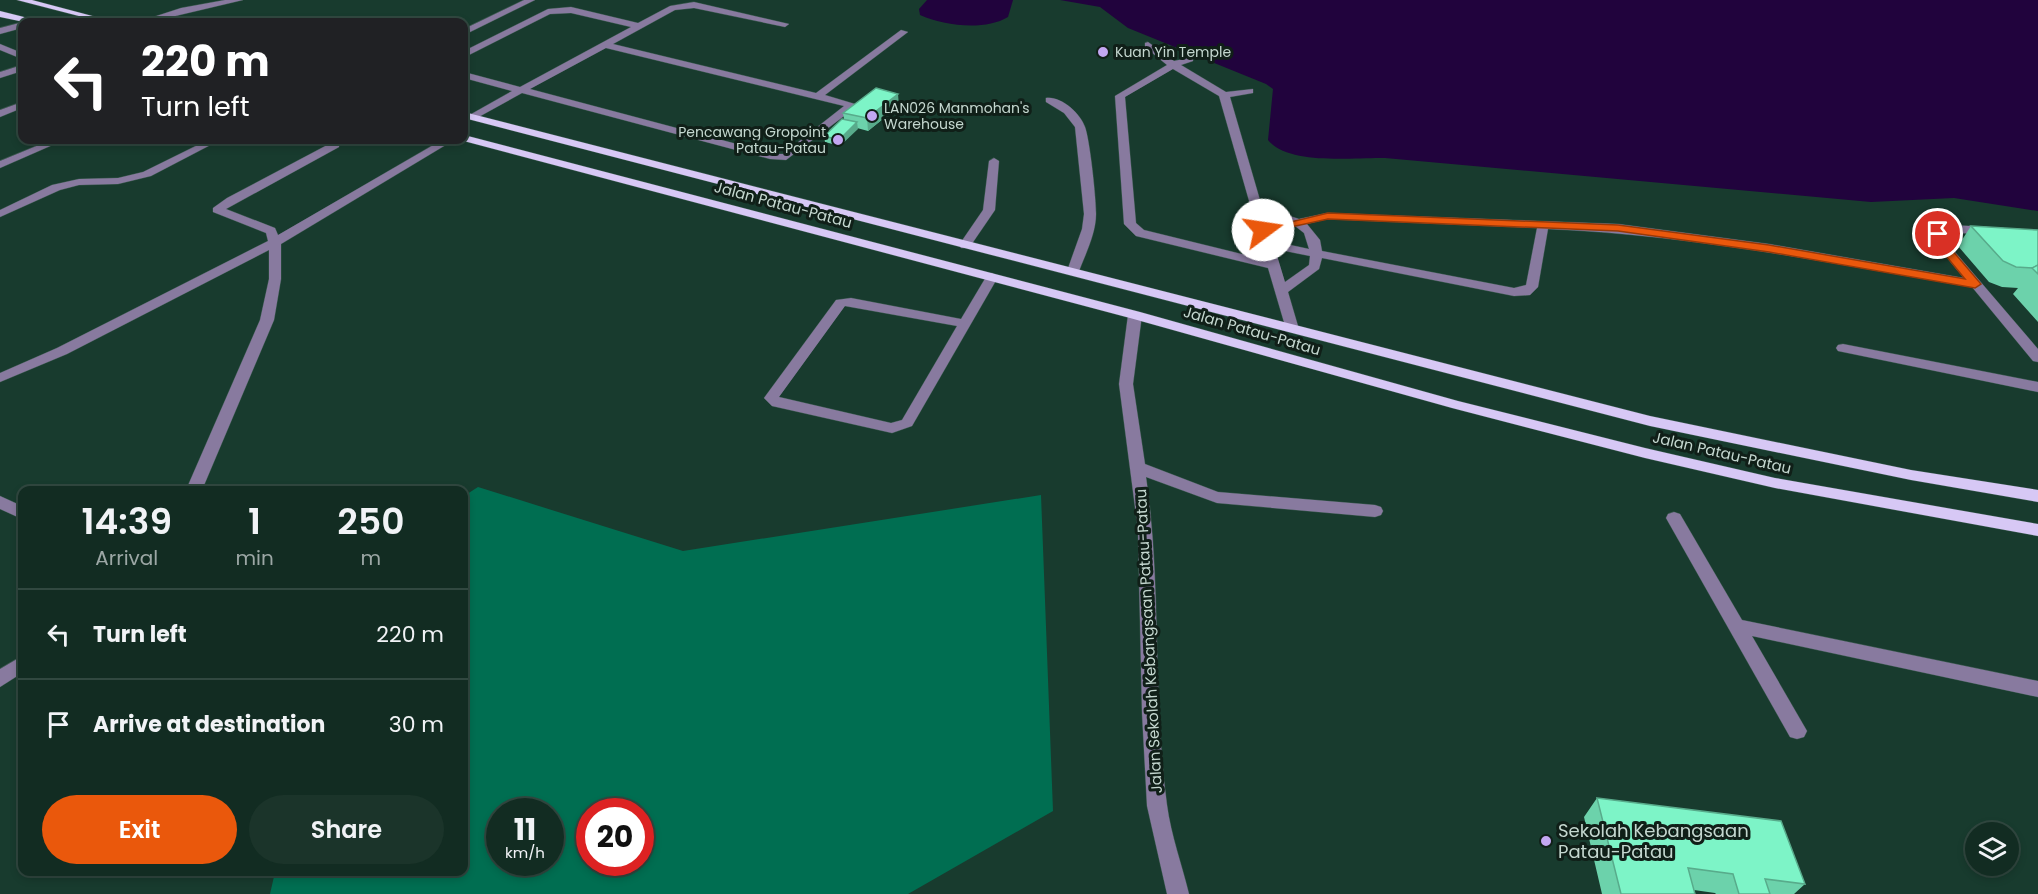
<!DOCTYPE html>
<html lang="en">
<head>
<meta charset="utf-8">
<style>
  body { margin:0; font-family:Poppins,sans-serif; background:#1b342a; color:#f1f3f6; height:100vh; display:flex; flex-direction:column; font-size:22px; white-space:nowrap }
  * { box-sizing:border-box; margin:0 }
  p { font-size:20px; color:#9ca7a5 }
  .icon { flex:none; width:33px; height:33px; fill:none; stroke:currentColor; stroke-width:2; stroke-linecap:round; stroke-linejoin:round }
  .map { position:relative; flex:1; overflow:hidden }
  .side { position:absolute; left:18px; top:486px; width:450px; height:390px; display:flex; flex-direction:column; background:#122c22; border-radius:12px; box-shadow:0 3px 9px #0003,0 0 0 2px #314840 }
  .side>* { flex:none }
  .guide { position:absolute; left:18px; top:18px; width:450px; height:126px; border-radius:12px; box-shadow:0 3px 9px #0003,0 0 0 2px #314840; background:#202124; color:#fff; overflow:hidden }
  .fabs { position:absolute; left:1965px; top:822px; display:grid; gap:12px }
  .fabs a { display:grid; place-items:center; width:54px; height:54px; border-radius:50%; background:#122c22; box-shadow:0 3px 9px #0003,0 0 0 2px #314840; font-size:30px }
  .speed { position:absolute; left:486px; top:798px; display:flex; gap:12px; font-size:30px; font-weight:700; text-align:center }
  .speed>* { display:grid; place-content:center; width:78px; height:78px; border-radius:50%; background:#122c22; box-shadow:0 3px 9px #0003,0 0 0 2px #314840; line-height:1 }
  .speed small { font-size:15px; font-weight:400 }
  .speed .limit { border:9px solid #d22; background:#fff; color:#111 }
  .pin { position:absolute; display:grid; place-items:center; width:51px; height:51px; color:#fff; margin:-26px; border:3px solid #fff; border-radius:50%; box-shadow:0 2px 6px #0007 }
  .me { position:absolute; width:66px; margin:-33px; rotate:76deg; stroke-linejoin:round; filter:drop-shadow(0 0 4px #0008) }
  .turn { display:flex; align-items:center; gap:21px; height:126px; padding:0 24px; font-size:27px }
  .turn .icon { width:78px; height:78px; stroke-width:2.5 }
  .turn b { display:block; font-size:42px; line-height:51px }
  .eta { display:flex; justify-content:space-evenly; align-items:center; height:102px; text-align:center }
  .eta b { font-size:36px; font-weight:600; line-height:42px }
  .primary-button { display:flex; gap:12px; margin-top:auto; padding:12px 24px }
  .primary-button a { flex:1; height:69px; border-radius:36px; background:#ea580c; color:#fff; font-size:24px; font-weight:600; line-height:69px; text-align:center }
  .primary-button a+a { background:#1b342a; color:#f1f3f6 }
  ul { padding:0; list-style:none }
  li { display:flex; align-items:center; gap:18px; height:90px; padding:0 24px; border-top:2px solid #314840 }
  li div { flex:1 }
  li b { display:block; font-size:22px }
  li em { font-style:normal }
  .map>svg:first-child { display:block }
  .green { fill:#006e51; fill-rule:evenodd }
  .water { fill:#21033d }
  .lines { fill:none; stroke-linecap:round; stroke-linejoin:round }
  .minor-casing { stroke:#37574b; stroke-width:1 }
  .major-casing { stroke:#37574b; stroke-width:1 }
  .minor { fill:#887a9f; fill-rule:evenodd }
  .major { fill:#d7c8f5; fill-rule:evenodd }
  .wall { fill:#6cd2ab }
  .shaded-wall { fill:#58ab8b }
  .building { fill:#7df4c7; stroke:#58ab8b; stroke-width:1.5 }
  .route { fill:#ea580c; stroke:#983908; stroke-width:1.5 }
  .poi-dot { fill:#c3a7f2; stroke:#101f18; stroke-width:2 }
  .labels { text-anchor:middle; stroke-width:6; stroke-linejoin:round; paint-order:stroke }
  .far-poi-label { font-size:14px; fill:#c4d7cf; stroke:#101f18; text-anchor:start }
  .street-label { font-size:15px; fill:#c4d7cf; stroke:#101f18 }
  .near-poi-label { font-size:18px; fill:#c4d7cf; stroke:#101f18; text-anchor:start }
</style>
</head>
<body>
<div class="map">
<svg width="2038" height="894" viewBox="0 0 2038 894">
  <rect width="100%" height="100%" fill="#183b2e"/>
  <!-- green -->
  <path class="green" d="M478,487L683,551L1041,495L1053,811L908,894H270L275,872H464V496ZM500,812H550V862H500ZM590,812H640V862H590Z"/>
  <!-- water -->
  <g class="water">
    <path d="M927,0H1013L1008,17C985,31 944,26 920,15L919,9Z"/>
    <path d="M1060,0H2038V211L1954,198L1871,202L1385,158C1355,157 1289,166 1268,140L1273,89L1266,84L1128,28L1100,7Z"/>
  </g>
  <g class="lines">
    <!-- minor casing -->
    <g class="minor-casing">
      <g id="minor">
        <path d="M225,0H243L150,22H138L181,8Z"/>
        <path d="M524,0H535L464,35V29Z"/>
        <path d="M694,2L789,24L785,27L694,8L675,10L613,44L816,93L901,30L908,32L825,95L855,104L852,110L786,160L770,159L522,93L475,119L466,117L512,91L464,78V72L520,87L631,27L571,13L550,14L467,56L464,57V51L548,9L571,7L638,23L670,6ZM606,48L844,106L783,154H774L530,89Z"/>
        <path d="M23,22L22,28L0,34V28Z"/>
        <path d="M1148,42L1174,61L1193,57V61L1181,65L1226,92L1253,89V93L1230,97L1262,207L1299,219L1327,213L1618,224L1769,244L1964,278L1933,241L1932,234L1950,225L1989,227L1993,228V234L1952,233L1943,238L2038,349V362L2033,361L1972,287C1831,263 1691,235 1548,229L1538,287L1530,295L1514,296L1322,258L1319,269L1288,292L1298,326L1296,329H1286L1268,268L1136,236L1124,224L1115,96L1167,65L1145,47V43ZM1173,69L1219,96L1266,260L1144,230L1136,223L1125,97ZM1265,215L1286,222L1268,225ZM1327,219L1537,228L1526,285L1514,288L1322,251L1320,240L1307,224ZM1295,226L1304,233L1309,249L1272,241L1270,232ZM1275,249L1310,256L1309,265L1285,282Z"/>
        <path d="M0,44L22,53V59L0,50Z"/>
        <path d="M22,65V71L0,78V72Z"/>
        <path d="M1046,98C1061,96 1080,113 1085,127C1090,141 1096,198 1096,214C1096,233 1086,253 1079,271L1073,275L1067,271L1082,229L1084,214L1075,127L1064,113L1046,102Z"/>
        <path d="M22,102V108L0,117V110Z"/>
        <path d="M51,140H64L0,168V161Z"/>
        <path d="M208,140H220L151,176L118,184L79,185L60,190L0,217V210L52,185L79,179L118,178L143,172Z"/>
        <path d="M442,140H454L281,244V279L274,320L202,490H186L260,320L269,279V250L67,354L0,382V373L57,348L268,241L266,233L213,212V208L227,198L331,143H339V147L226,209L275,228L278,235Z"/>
        <path d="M994,158L999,161L995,210L969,248H961L959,245L983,210L989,161Z"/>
        <path d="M992,273L998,277L912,426L892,433L772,406L764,398L836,300L851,298L961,319L986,277ZM845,306L957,326L902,420L891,423L779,397Z"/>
        <path d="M1135,311L1142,315L1133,384L1145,464L1218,492L1375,505L1381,507L1383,511L1381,515L1375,517L1217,503L1146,477C1162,585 1152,696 1167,805C1171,835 1182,865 1189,894H1167L1147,806L1142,713L1138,530L1119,384L1128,315Z"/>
        <path d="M1843,344L2038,382V392L1838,351L1836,348L1838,345Z"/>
        <path d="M0,496L22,506V519L0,509Z"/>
        <path d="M1674,512L1680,514L1742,620L2038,681V697L1752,636L1807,731L1804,737L1797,739L1790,737L1666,518L1668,514Z"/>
        <path d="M22,656V673L0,687V669Z"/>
      </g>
    </g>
    <!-- major casing -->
    <g class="major-casing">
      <g id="major">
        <path d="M17,0H32L115,22H102Z"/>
        <path d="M0,11L36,20L37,22H24L0,17Z"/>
        <path d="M464,112L1650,416L1911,470L2038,490V502L1911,480L1650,426L464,118Z"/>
        <path d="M464,135L1140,312L1458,401L1645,448L1775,478L2038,524V536L1775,488L1645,458L1452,408L1130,318L460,140H464Z"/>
      </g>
    </g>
    <!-- minor -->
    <use href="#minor" class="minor"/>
    <!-- major -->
    <use href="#major" class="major"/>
  </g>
  <!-- wall -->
  <g class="wall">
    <path d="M899,106L868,131L857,128L840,146L825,142L824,136L844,119L843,113Z"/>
    <path d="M1971,226L2038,230V322L2013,294L2018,288L2002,287L1989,282L1958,246Z"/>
    <path d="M1597,798L1805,884L1794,894H1716L1715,893L1694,890L1695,894H1602L1584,817Z"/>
  </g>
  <!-- shaded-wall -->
  <g class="shaded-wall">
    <path d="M898,94L899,106L868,131L867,118Z"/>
    <path d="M857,122L858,129L840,146L839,140Z"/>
  </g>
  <!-- building -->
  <g class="building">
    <path d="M876,88L898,94L867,118L843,113Z"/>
    <path d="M842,119L857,122L839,140L824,136Z"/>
    <path d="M1971,226L2038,230V265L2033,268L2016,267L2003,261Z"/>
    <path d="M2038,265V274L2032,268Z"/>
    <path d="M1597,798L1781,821L1805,884L1765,879L1770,894H1739L1733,874L1688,868L1695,894H1621Z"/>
  </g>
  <!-- route -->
  <path class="route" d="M1328,213L1618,225L1769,245L1965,279L1937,245L1933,234L1938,231L1942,232L1946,243L1981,284L1975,288L1769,252L1618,231L1328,219L1263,233L1258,230Z"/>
  <!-- markers -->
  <g class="poi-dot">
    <circle cx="1103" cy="52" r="6"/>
    <circle cx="872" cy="116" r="6"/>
    <circle cx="838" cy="140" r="6"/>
    <circle cx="1546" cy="841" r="6"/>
  </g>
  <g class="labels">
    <!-- far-poi labels -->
    <g class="far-poi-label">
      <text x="1115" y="57">Kuan Yin Temple</text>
      <text x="884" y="113">LAN026 Manmohan's<tspan x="884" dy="16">Warehouse</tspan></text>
      <text x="826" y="137" text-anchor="end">Pencawang Gropoint<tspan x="826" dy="16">Patau-Patau</tspan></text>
    </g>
    <!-- street labels -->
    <g class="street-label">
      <text transform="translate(783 205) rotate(15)" y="5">Jalan Patau-Patau</text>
      <text transform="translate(1252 331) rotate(16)" y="5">Jalan Patau-Patau</text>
      <text transform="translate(1722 453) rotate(13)" y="5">Jalan Patau-Patau</text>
      <text transform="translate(1149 641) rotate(-93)" y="5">Jalan Sekolah Kebangsaan Patau-Patau</text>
    </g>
    <!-- near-poi labels -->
    <g class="near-poi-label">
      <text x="1558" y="837">Sekolah Kebangsaan<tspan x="1558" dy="21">Patau-Patau</tspan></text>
    </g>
  </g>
</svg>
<div class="fabs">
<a><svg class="icon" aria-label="layers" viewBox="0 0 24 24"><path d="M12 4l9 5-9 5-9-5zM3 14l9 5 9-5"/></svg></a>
</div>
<div class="speed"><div>11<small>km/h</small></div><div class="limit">20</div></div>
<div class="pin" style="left:1938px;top:234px;background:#d93025"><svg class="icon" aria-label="arrive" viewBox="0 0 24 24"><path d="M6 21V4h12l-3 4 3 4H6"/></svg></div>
<svg class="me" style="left:1263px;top:230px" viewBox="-20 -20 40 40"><circle r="19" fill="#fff"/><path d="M0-13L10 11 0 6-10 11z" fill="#ea580c"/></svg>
<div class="guide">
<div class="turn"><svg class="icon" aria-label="left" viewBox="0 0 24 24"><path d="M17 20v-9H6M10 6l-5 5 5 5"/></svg><div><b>220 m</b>Turn left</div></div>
</div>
<section class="side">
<div class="eta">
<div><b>14:39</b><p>Arrival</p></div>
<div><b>1</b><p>min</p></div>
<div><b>250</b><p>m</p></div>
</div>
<ul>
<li><svg class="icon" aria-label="left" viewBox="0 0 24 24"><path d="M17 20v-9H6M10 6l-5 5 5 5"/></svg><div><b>Turn left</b></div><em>220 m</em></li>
<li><svg class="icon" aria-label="arrive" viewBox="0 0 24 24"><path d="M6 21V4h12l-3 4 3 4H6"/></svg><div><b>Arrive at destination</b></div><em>30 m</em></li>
</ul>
<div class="primary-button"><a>Exit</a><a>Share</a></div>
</section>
</div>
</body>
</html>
